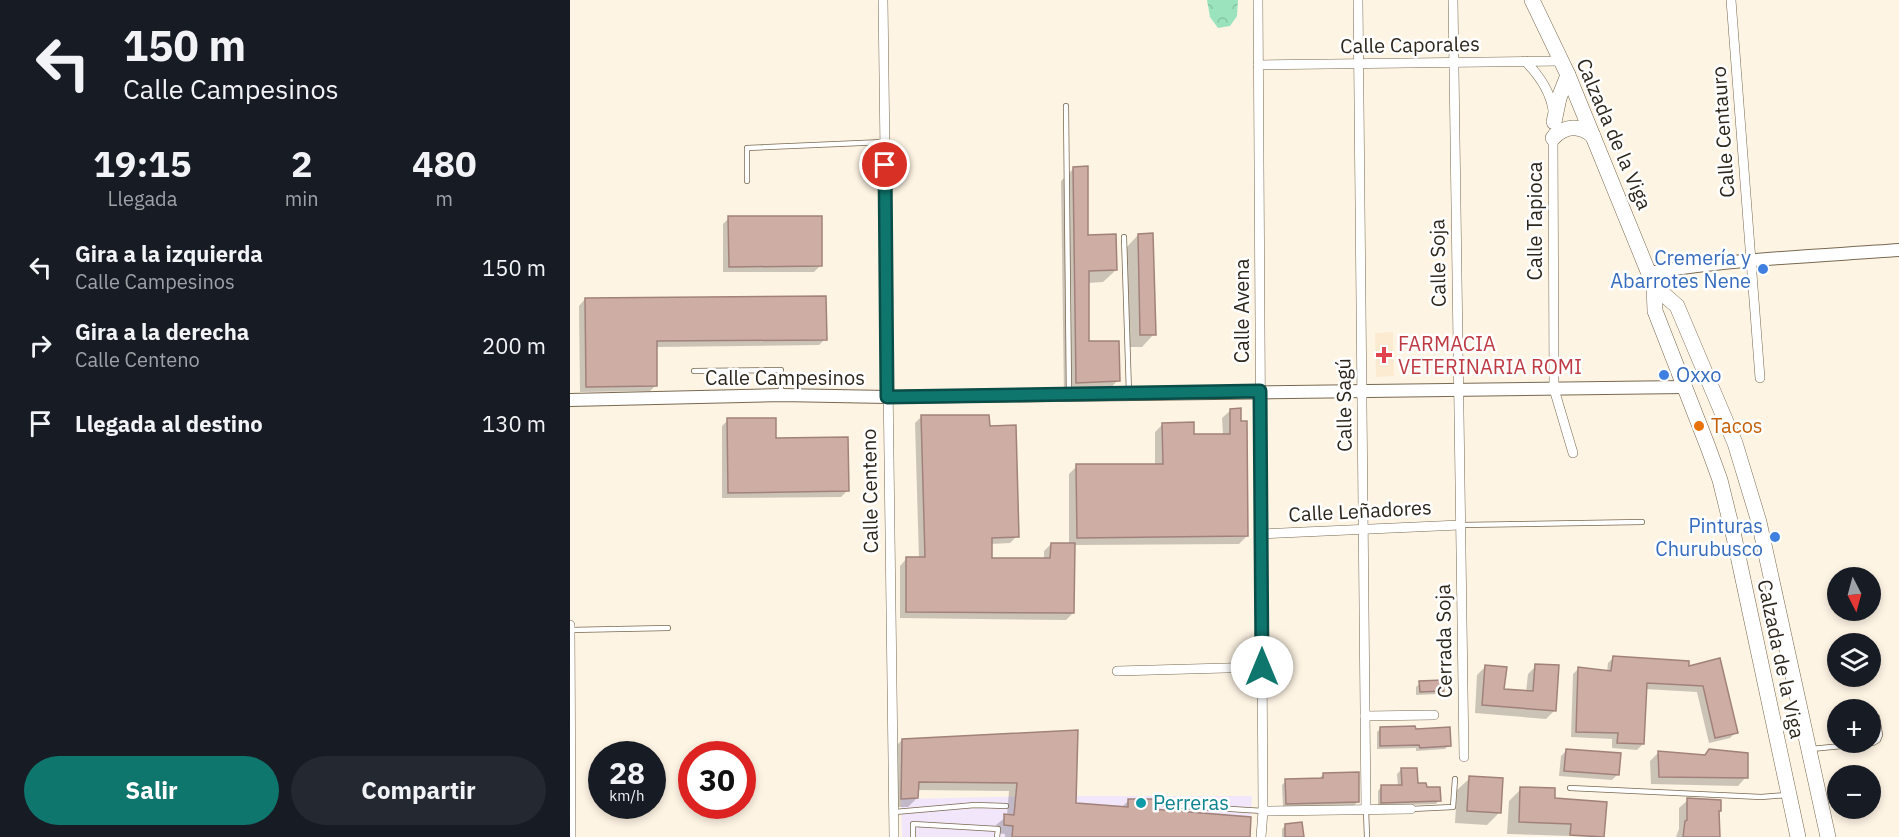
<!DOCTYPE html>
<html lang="es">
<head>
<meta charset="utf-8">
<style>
  body { margin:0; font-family:"IBM Plex Sans",sans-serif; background:#242831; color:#f1f3f6; height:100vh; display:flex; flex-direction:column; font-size:22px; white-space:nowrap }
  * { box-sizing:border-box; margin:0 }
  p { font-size:20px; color:#9ea1a6 }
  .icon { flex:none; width:33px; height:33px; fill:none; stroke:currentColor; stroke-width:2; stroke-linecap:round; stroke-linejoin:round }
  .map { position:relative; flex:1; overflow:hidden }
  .drawer { display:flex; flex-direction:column; background:#171b24; width:570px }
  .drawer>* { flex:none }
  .top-card { background:#171b24; color:#f1f3f6; overflow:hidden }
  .needle { width:39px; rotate:174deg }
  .tools { position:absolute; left:1257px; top:567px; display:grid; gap:12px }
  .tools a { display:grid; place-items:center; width:54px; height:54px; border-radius:50%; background:#171b24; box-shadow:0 3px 9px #0003; font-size:30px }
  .speed { position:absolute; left:18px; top:741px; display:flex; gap:12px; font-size:30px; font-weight:700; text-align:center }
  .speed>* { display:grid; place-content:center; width:78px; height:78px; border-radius:50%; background:#171b24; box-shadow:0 3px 9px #0003; line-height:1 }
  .speed small { font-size:15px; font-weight:400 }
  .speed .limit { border:9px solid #d22; background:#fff; color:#111 }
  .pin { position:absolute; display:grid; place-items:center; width:51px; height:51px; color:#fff; margin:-26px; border:3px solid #fff; border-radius:50%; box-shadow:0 2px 6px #0007 }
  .me { position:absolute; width:66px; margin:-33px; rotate:0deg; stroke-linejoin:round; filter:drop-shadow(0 0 4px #0008) }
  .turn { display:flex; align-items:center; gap:21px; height:126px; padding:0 24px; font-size:27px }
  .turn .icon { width:78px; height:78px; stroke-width:2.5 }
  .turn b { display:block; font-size:42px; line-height:51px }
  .eta { display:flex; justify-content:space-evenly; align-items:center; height:102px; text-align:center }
  .eta b { font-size:36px; font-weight:800; line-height:42px }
  .cta { display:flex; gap:12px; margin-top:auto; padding:12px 24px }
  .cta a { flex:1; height:69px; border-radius:36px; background:#0f766e; color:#fff; font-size:24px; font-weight:800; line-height:69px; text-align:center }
  .cta a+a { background:#242831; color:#f1f3f6 }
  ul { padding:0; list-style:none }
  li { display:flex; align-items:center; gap:18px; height:78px; padding:0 24px }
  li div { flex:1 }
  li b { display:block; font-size:22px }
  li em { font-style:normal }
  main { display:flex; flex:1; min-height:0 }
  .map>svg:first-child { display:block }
  .built { fill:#fcebd1 }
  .education { fill:#f2e6fa }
  .park { fill:url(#park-crowns) }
  .shadow { fill:#0003 }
  .building { fill:#ceada5; stroke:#a1827b; stroke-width:1.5 }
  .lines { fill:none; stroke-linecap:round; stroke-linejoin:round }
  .service-casing { stroke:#786951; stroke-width:6 }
  .minor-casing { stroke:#786951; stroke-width:10 }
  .tertiary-casing { stroke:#786951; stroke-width:14 }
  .primary-casing { stroke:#786951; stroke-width:16 }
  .service { stroke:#fff; stroke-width:4.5 }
  .minor { stroke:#fff; stroke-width:9 }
  .tertiary { stroke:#fff; stroke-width:12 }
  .primary { stroke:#fff; stroke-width:15 }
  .route-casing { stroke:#0a4d48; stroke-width:15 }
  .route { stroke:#0f766e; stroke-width:10 }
  .shop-dot { fill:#3f7fe0; stroke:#fff; stroke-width:2 }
  .health-dot { fill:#e0444e; stroke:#fff; stroke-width:2 }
  .food-dot { fill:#e8710a; stroke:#fff; stroke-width:2 }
  .culture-dot { fill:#0f9aa8; stroke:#fff; stroke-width:2 }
  .labels { text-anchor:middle; stroke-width:5; stroke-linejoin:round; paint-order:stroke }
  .street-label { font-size:20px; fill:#2d261c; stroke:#fff }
  .shop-label { font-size:20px; fill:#366cbe; stroke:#fff; text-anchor:end }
  .health-label { font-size:20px; fill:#be3a42; stroke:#fff; text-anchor:start }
  .food-label { font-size:20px; fill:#c56008; stroke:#fff; text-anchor:start }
  .culture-label { font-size:20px; fill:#0d838f; stroke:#fff; text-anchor:start }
</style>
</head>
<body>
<main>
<section class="drawer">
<div class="top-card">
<div class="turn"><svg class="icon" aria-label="left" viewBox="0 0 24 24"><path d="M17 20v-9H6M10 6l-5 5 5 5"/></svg><div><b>150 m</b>Calle Campesinos</div></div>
</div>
<div class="eta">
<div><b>19:15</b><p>Llegada</p></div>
<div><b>2</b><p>min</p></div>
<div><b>480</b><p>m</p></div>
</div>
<ul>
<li><svg class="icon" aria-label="left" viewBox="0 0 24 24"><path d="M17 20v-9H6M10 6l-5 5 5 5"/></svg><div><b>Gira a la izquierda</b><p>Calle Campesinos</p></div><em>150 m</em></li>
<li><svg class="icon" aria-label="right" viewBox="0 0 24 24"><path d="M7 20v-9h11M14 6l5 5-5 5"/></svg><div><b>Gira a la derecha</b><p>Calle Centeno</p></div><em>200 m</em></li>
<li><svg class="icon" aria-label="arrive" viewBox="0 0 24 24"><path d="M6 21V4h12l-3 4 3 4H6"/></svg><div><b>Llegada al destino</b></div><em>130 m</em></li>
</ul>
<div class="cta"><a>Salir</a><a>Compartir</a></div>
</section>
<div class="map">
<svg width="1329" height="837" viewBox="0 0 1329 837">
  <defs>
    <pattern id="park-crowns" width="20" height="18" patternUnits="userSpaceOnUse" patternTransform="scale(1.5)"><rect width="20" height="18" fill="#9ae3bd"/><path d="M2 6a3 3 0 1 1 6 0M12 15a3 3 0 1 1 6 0" fill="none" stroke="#85c3a2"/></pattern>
  </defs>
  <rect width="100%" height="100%" fill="#fef4e4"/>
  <!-- built -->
  <path class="built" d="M823,332L824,376L806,377L805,333Z"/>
  <!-- education -->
  <path class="education" d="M474,796H682L680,837H332L331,799Z"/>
  <!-- park -->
  <path class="park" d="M637,0H668L667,16L660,26L648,28L640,17Z"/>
  <!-- shadow -->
  <g class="shadow">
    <path d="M503,169L517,237L546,270L533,282L517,283L518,343L548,380L536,393L494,395L491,181Z"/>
    <path d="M159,218L250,266L244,272H153V224Z"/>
    <path d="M568,235L584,334L572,347H558L556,248Z"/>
    <path d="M15,299L255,339L249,345L86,347V385L80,391L10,392L9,306Z"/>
    <path d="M661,410L677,536L669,544L503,545V613L496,620L330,618V566L337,558L349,559L345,423L352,416L418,427L447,536L440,543L421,544V559L474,560V551L481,544H499V474L507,466L585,465V432L593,424L623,435H653L652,418Z"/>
    <path d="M158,420L205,440L277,491L271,497L152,498V426Z"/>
    <path d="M1044,657L1117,668L1148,660L1166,732L1160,738L1139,743L1127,692L1075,689L1073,744L1067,750L1042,748V739L1001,737L1003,674L1009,668L1037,672L1038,663Z"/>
    <path d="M966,666L985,710L976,719L905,713L907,675L915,667L932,691L956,692L958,674Z"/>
    <path d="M850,683L872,691L869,694L846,695V687Z"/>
    <path d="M811,728L844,731L879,745L875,749L846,751V748L807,749V732Z"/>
    <path d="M332,740L505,804L551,808L559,800L582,810L678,837H435V834L426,833V825L437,816L439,791L347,790V798L338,807H323V749Z"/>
    <path d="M997,750L1048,774L1042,780L989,776L991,756Z"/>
    <path d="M1139,751L1176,777L1168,786L1081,784L1080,761L1088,753L1134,756Z"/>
    <path d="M831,770L846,785L855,789L869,800L866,804L808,806V791L811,787H828L827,774Z"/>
    <path d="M753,775L788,802L784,805L713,807L712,785L716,781L749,778Z"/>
    <path d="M900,778L930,812L917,825L885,823L887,790Z"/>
    <path d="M951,789L983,800L1035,803L1033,837L937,834L939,801Z"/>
    <path d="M1118,800L1148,837H1106L1109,829V808Z"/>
    <path d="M716,825L733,837H712V829Z"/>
  </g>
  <!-- building -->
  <g class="building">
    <path d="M518,166V235L546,234L547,270L519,271V341H549L550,381L506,383L503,167Z"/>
    <path d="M158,216H252V266L159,267Z"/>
    <path d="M583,233L586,335H570L568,234Z"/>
    <path d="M256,296L257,340L87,341V386L16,387L15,298Z"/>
    <path d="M671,408V421H677L678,536L507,538L506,464H593L592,423L624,422V434H660V409Z"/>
    <path d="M351,415H419L420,426L446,425L449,537L422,538V558H480L481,543H505L504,613L336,612V557H355Z"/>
    <path d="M157,418H206V438L278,437L279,491L158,493Z"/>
    <path d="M1043,656L1119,661V666L1150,658L1168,733L1145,738L1133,686L1077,683L1074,744L1047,743L1048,733L1006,732L1008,667L1041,671Z"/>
    <path d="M965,664L989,665L986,711L912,705L915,665L937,667L934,689L963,691Z"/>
    <path d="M873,680L874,691L850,692L849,681Z"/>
    <path d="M845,726L846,729L880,727L881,746L850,748L849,745L810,746V727Z"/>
    <path d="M508,730L506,803L558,807V799H584L583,809L681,817L680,837H442L443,826L434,825V814L444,815L447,783L349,782L348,798L331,799L332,739Z"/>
    <path d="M996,749L1051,753L1049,775L994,771Z"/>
    <path d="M1139,749L1178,753V778L1089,777L1088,751L1135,755Z"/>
    <path d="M831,768H847L848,783H856L857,787H870L871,801L811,803V785H832Z"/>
    <path d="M789,772V802L716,804L715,779L753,778V773Z"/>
    <path d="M899,776L933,778L931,813L897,811Z"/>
    <path d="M950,787L985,788V798L1037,802L1034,837L1000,835L1001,824L949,822Z"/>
    <path d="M1117,798L1151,800V811H1149L1150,837H1113L1115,821L1117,820Z"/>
    <path d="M732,822L734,837H715V824Z"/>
  </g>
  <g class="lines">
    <!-- service casing -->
    <g class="service-casing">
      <g id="service">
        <path d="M496,106L499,394"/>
        <path d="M177,181V148L314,142"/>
        <path d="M554,237L559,393"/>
        <path d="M124,371L211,370V393"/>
        <path d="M891,525L1072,522"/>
        <path d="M0,630L98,628"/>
        <path d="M1241,749L1303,743L1308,740L1310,735L1307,717"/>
        <path d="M1000,788L1191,797L1216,795"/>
        <path d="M596,805L693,811"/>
        <path d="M841,809L883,807L885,779"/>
        <path d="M796,810L797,837"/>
        <path d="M325,812L405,805L436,806"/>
        <path d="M343,837V824L428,829L427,837"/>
      </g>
    </g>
    <!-- minor casing -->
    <g class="minor-casing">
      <g id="minor">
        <path d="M313,0L324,837"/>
        <path d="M688,0L693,811L691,837"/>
        <path d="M788,0L796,810"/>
        <path d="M883,0L894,757"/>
        <path d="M1161,0L1190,378"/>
        <path d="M955,61C969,75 980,90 983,110"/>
        <path d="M688,65L991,61"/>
        <path d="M983,133L984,389L1003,453"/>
        <path d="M691,534L890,525"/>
        <path d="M0,625L1,837"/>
        <path d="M547,671L692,667"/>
        <path d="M795,716L864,715"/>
        <path d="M693,811L841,809"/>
      </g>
    </g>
    <!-- tertiary casing -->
    <g class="tertiary-casing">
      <g id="tertiary">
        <path d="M1079,273C1161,259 1246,256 1329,250"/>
        <path d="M0,400L211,395L317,397L1115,387"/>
      </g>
    </g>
    <!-- primary casing -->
    <g class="primary-casing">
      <g id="primary">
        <path d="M962,0L998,75L1084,286L1085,311L1138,447L1150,480L1164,537L1228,837"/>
        <path d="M984,122L989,98L998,75"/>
        <path d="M983,138C995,125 1010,125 1023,136"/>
        <path d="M1084,286L1107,306L1165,443L1189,522L1258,837"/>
      </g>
    </g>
    <!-- service -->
    <use href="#service" class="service"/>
    <!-- minor -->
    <use href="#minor" class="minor"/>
    <!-- tertiary -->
    <use href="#tertiary" class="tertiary"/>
    <!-- primary -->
    <use href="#primary" class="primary"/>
  </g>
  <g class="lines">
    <!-- route casing -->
    <g class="route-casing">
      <path id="route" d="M315,165L317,397L690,391L692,667"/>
    </g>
    <!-- route -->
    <use href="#route" class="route"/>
  </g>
  <!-- markers -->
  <g class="shop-dot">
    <circle cx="1193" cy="269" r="6"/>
    <circle cx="1094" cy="375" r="6"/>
    <circle cx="1205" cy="537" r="6"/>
  </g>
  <path class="health-dot" d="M811 346h6v6h6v6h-6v6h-6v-6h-6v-6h6z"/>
  <circle class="food-dot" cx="1129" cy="426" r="6"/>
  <circle class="culture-dot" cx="571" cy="803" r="6"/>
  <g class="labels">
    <!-- street labels -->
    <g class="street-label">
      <text transform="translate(840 45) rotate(-1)" y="7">Calle Caporales</text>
      <text transform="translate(1153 132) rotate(-94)" y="7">Calle Centauro</text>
      <text transform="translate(1044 134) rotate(67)" y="7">Calzada de la Viga</text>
      <text transform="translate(965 221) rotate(-90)" y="7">Calle Tapioca</text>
      <text transform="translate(868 263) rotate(-91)" y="7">Calle Soja</text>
      <text transform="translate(672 311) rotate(-90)" y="7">Calle Avena</text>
      <text x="215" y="385">Calle Campesinos</text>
      <text transform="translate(774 405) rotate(-91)" y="7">Calle Sagú</text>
      <text transform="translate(300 491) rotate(-91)" y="7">Calle Centeno</text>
      <text transform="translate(790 511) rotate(-3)" y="7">Calle Leñadores</text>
      <text transform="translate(874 641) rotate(-91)" y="7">Cerrada Soja</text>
      <text transform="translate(1211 659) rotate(78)" y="7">Calzada de la Viga</text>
    </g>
    <!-- shop labels -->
    <g class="shop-label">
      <text x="1181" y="265">Cremería y<tspan x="1181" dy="23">Abarrotes Nene</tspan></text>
      <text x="1106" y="382" text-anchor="start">Oxxo</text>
      <text x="1193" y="533">Pinturas<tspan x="1193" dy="23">Churubusco</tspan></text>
    </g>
    <!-- health labels -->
    <g class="health-label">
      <text x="828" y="351">FARMACIA<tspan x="828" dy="23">VETERINARIA ROMI</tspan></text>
    </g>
    <!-- food labels -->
    <g class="food-label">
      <text x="1141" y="433">Tacos</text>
    </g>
    <!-- culture labels -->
    <g class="culture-label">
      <text x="583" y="810">Perreras</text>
    </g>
  </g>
</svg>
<div class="tools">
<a><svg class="needle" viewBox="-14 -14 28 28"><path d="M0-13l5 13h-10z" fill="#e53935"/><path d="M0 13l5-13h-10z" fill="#9ea1a6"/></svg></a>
<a><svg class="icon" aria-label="layers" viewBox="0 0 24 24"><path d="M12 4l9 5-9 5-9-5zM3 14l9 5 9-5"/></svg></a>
<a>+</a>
<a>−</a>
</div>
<div class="speed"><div>28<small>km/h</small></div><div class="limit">30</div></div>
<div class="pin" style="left:315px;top:165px;background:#d93025"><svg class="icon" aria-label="arrive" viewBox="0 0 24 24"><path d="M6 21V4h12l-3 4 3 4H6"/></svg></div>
<svg class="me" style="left:692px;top:667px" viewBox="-20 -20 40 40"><circle r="19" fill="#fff"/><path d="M0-13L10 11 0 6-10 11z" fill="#0f766e"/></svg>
</div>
</main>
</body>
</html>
